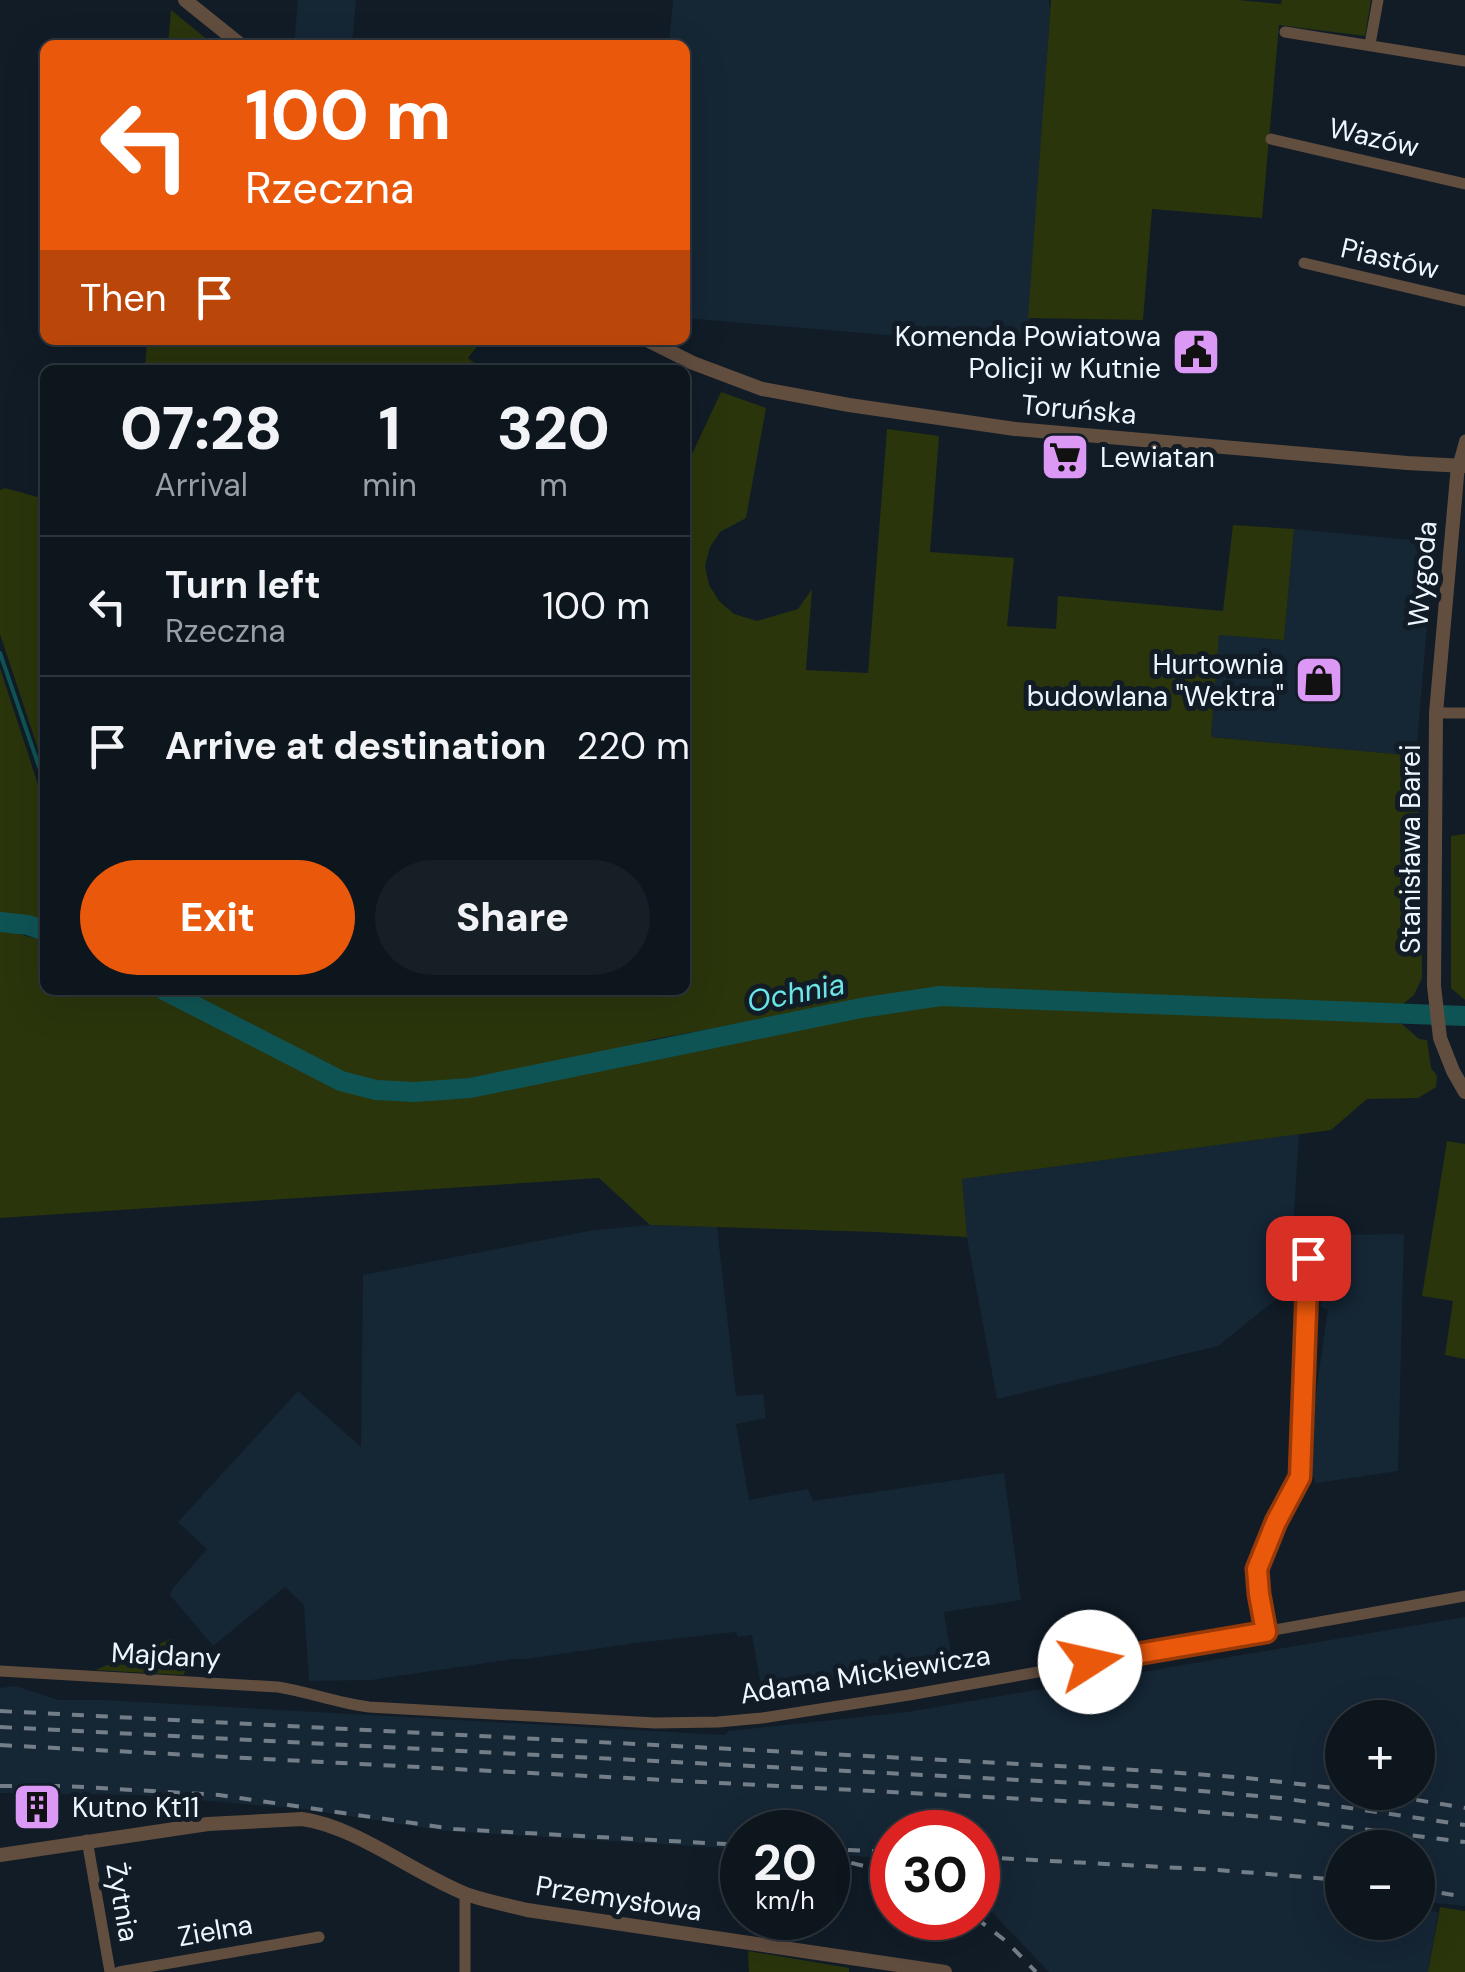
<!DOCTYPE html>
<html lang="en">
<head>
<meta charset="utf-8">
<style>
  body { margin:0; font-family:"DM Sans",sans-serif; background:#161e26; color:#f1f3f6; height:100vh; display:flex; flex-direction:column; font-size:38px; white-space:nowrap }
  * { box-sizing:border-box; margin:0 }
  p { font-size:32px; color:#9a9fa4 }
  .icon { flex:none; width:55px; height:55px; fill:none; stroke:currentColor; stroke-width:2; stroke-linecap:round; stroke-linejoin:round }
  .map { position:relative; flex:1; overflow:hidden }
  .side { position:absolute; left:40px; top:365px; width:650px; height:630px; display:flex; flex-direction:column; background:#0d151d; border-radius:15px; box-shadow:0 10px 40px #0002,0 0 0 2px #2d343b }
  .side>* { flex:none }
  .banner { position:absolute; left:40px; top:40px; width:650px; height:305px; border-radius:15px; box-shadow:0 10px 40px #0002,0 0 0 2px #2d343b; background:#ea580c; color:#fff; overflow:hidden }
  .tools { position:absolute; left:1325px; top:1700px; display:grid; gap:20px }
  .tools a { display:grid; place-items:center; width:110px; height:110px; border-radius:50%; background:#0d151d; box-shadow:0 10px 40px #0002,0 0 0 2px #2d343b; font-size:50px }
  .speed { position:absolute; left:720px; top:1810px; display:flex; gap:20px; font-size:50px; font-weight:700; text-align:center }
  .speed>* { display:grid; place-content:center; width:130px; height:130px; border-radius:50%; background:#0d151d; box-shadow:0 10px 40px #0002,0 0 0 2px #2d343b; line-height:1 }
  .speed small { font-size:25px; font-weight:400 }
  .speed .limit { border:15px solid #d22; background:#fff; color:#111 }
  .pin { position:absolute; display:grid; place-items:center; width:85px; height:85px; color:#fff; margin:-42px; border-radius:20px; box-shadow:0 5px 15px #0006 }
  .me { position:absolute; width:110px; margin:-55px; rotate:80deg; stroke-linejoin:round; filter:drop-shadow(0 0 8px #0008) }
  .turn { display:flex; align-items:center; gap:35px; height:210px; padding:0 40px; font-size:45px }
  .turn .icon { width:130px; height:130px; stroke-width:2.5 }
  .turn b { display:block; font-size:70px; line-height:85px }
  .then { display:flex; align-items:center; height:95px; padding:0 40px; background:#0003; gap:20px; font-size:38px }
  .eta { display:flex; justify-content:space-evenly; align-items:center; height:170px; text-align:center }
  .eta b { font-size:60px; font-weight:800; line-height:70px }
  .action { display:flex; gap:20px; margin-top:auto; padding:20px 40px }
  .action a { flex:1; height:115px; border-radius:60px; background:#ea580c; color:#fff; font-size:40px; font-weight:800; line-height:115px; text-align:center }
  .action a+a { background:#161e26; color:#f1f3f6 }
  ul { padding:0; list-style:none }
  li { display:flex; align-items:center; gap:30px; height:140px; padding:0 40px; border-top:2px solid #2d343b }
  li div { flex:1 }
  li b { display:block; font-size:38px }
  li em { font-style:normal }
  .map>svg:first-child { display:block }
  .built { fill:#152635; fill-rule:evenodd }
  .green { fill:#2a350c }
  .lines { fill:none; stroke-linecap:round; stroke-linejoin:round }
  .stream { stroke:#0f5455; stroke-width:4 }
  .river { stroke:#0f5455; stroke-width:20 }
  .minor { stroke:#624e3f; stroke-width:11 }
  .tertiary { stroke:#624e3f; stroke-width:14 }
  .rail { stroke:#747e88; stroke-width:4; stroke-dasharray:12 12; stroke-linecap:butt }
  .route-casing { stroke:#983908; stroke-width:25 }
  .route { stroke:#ea580c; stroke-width:18 }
  .labels { text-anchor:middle; stroke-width:10; stroke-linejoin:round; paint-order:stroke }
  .street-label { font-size:28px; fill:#edf5fd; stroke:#111c27 }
  .poi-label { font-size:28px; fill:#edf5fd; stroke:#111c27; text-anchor:end }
  .water-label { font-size:30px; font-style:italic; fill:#6be6e8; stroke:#111c27 }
</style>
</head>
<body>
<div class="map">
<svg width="1465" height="1972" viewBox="0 0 1465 1972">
  <rect width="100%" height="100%" fill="#111c27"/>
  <!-- built -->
  <g class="built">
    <path d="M298,0H356L352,45H294Z"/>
    <path d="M673,0H1049L1050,10L1028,339L982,333L980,343L685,318V45H669Z"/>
    <path d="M1294,529L1434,542L1416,756L1211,737L1219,634L1284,640Z"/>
    <path d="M1299,1134L1289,1289L1218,1346L997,1399L967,1238L961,1179Z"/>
    <path d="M650,1225L717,1227L736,1396L763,1394L766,1418L736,1424L749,1500L808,1489L813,1501L1004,1473L1021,1600L944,1612L951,1655L762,1692L752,1635L738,1637L736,1632L636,1643L526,1659H513L371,1680L309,1681L304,1605L285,1587L213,1646L170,1595L173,1588L207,1549L178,1522L298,1391L361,1447L363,1275L594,1230Z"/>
    <path d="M1404,1234L1398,1471L1316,1483L1311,1470L1313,1414L1328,1310L1321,1307L1325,1235Z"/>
    <path d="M1465,1617V1906L1427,1902L1426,1910L1438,1912L1428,1972H1049L986,1906L978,1901V1832H892V1859L828,1854V1832H742V1849L445,1831L304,1809L140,1795L0,1793V1688L15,1686L59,1700H104L725,1735L728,1731L907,1712ZM1342,1718H1418V1792H1342ZM1342,1848H1418V1922H1342Z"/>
  </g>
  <!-- green -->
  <g class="green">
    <path d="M1051,0H1238L1281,4L1282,0H1371L1365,36L1279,25L1262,218L1152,209L1143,320L1028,318Z"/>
    <path d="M171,10L214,45H168Z"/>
    <path d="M147,340H482L468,358L483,370H145Z"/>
    <path d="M721,392L766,408L746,518L720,532L710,547L705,566L709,585L719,601L734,614L757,621L798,609L812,589L806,670L868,673L887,429L939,436L930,552L1014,558L1007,626L1056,629L1058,596L1223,611L1233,525L1294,529L1284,640L1219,635L1211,737L1416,756L1421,874L1422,978L1414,995L1403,1004L925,989L650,1040L633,1047L476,1077L423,1085L382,1082L357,1078L334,1069L269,1034L226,1016L181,990H685V469Z"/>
    <path d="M5,488L45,499V770L0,634V490Z"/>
    <path d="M0,668L45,806V925L0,916Z"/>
    <path d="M1465,834V1000L1451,988V836Z"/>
    <path d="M7,931L45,941V990H151L321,1077L369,1095L426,1098L477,1093L643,1061L811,1024L937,1003L1363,1019L1402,1024L1419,1039L1427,1040L1431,1068L1437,1076L1436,1087L1418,1098L1367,1099L1331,1130L962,1179L967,1237L876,1232L650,1225L599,1178L0,1218V932Z"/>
    <path d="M1447,1141L1465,1144V1359L1445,1355L1453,1301L1422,1296Z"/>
    <path d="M171,1639L185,1672L183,1675L95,1670Z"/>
    <path d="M1440,1907L1465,1911V1972H1428Z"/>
    <path d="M748,1951L849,1968V1972H749Z"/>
  </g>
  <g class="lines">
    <!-- stream -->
    <path class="stream" d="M0,653L45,784"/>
    <!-- river -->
    <g class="river">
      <path d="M0,922L28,925L45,931"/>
      <path d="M164,990L341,1081L376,1090L414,1092L470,1088L861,1008L940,996L1465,1016"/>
    </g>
    <!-- minor -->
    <g class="minor">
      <path d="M1285,32L1465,61"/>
      <path d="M1370,44L1378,0"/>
      <path d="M1271,139L1465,184"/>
      <path d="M1304,263L1465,301"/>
      <path d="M1458,465L1465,440"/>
      <path d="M1436,713H1465"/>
      <path d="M1266,1632L1259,1594L1257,1569L1276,1521L1300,1477L1308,1258"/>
      <path d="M0,1671L278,1687C309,1692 337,1703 369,1707L655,1723L718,1722L762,1718L909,1695L1465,1596"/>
      <path d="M87,1840L110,1972"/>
      <path d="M465,1893V1972"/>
      <path d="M119,1972L319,1937"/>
    </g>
    <!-- tertiary -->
    <g class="tertiary">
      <path d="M185,0L241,45"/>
      <path d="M647,340L693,363L762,389L849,405L1015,429L1407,463L1465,466"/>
      <path d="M1458,465L1436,713L1434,986L1440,1038L1453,1071L1465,1092"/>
      <path d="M0,1855L208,1824L302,1819C355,1826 415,1874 466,1894C486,1901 507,1905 527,1910L945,1972"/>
    </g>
    <!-- rail -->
    <g class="rail">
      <path d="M0,1711L1155,1771L1247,1778L1342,1789"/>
      <path d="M0,1727L1155,1787L1281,1798L1465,1825"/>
      <path d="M0,1745L1100,1803L1275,1818L1465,1842"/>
      <path d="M0,1786H65L219,1795L454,1829L742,1845"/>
      <path d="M1369,1792L1465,1808"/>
      <path d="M848,1850L892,1852"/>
      <path d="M828,1857L892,1873"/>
      <path d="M978,1857L1218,1870L1342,1880"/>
      <path d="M1418,1889L1465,1897"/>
      <path d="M976,1918L1007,1942L1036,1972"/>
    </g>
  </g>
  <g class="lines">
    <!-- route casing -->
    <g class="route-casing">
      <path id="route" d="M1090,1662L1266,1632L1259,1594L1257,1569L1276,1522L1300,1477L1308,1258"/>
    </g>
    <!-- route -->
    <use href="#route" class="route"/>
  </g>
  <!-- icons -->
  <defs>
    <g id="civic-square" transform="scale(2.5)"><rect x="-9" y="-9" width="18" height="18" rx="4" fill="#db99f5" stroke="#111c27"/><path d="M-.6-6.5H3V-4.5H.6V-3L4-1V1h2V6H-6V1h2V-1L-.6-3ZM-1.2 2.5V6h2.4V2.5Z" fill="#111"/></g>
    <g id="supermarket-square" transform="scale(2.5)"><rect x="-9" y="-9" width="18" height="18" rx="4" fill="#db99f5" stroke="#111c27"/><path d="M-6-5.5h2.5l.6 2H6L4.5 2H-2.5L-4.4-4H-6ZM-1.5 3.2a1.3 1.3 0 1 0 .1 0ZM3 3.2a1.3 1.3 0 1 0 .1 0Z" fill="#111"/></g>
    <g id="shop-square" transform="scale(2.5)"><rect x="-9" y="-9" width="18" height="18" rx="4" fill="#db99f5" stroke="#111c27"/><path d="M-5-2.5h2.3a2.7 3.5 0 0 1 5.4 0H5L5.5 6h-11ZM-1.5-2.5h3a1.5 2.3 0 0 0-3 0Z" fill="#111"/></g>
    <g id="building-square" transform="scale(2.5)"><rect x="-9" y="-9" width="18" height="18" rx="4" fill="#db99f5" stroke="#111c27"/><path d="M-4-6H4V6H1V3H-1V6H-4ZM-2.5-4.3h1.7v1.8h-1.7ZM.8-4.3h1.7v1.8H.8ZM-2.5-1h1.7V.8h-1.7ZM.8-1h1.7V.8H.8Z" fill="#111"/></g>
  </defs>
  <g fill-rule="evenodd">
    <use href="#civic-square" x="1196" y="352"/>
    <use href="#supermarket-square" x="1065" y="457"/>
    <use href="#shop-square" x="1319" y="680"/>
    <use href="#building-square" x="37" y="1807"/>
  </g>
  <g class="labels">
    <!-- street labels -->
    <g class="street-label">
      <text transform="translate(1374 137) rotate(13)" y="10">Wazów</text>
      <text transform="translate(1390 258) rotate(13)" y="10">Piastów</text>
      <text transform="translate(1079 409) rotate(5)" y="10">Toruńska</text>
      <text transform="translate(1422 574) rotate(-85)" y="10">Wygoda</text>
      <text transform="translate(1410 849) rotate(-90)" y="10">Stanisława Barei</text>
      <text transform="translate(166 1655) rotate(3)" y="10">Majdany</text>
      <text transform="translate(865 1674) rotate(-9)" y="10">Adama Mickiewicza</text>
      <text transform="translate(619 1898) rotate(9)" y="10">Przemysłowa</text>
      <text transform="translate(123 1902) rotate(80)" y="10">Żytnia</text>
      <text transform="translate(215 1930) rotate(-10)" y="10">Zielna</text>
    </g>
    <!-- poi labels -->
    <g class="poi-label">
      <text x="1161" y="346">Komenda Powiatowa<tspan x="1161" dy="32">Policji w Kutnie</tspan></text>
      <text x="1100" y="467" text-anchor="start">Lewiatan</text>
      <text x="1284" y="674">Hurtownia<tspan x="1284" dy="32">budowlana "Wektra"</tspan></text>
      <text x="72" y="1817" text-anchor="start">Kutno Kt11</text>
    </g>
    <!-- water labels -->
    <g class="water-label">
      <text transform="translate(796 993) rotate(-11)" y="10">Ochnia</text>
    </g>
  </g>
</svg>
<div class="tools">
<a>+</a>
<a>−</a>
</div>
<div class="speed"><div>20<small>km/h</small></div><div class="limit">30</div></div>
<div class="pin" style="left:1308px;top:1258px;background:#d93025"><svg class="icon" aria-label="arrive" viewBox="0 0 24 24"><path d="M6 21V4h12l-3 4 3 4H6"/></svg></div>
<svg class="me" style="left:1090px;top:1662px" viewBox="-20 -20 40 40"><circle r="19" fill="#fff"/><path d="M0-13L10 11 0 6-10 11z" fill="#ea580c"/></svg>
<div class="banner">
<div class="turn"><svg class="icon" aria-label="left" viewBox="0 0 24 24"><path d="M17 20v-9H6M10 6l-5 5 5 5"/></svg><div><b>100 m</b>Rzeczna</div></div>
<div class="then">Then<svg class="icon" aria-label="arrive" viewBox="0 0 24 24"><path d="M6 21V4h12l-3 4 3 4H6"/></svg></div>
</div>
<section class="side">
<div class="eta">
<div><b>07:28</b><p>Arrival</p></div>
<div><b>1</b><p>min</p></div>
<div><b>320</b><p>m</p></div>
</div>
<ul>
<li><svg class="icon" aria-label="left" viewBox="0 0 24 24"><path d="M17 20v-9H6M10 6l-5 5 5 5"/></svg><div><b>Turn left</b><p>Rzeczna</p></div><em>100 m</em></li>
<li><svg class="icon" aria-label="arrive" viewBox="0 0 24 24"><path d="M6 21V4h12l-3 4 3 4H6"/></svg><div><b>Arrive at destination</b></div><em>220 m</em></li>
</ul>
<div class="action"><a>Exit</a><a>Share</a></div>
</section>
</div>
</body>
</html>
